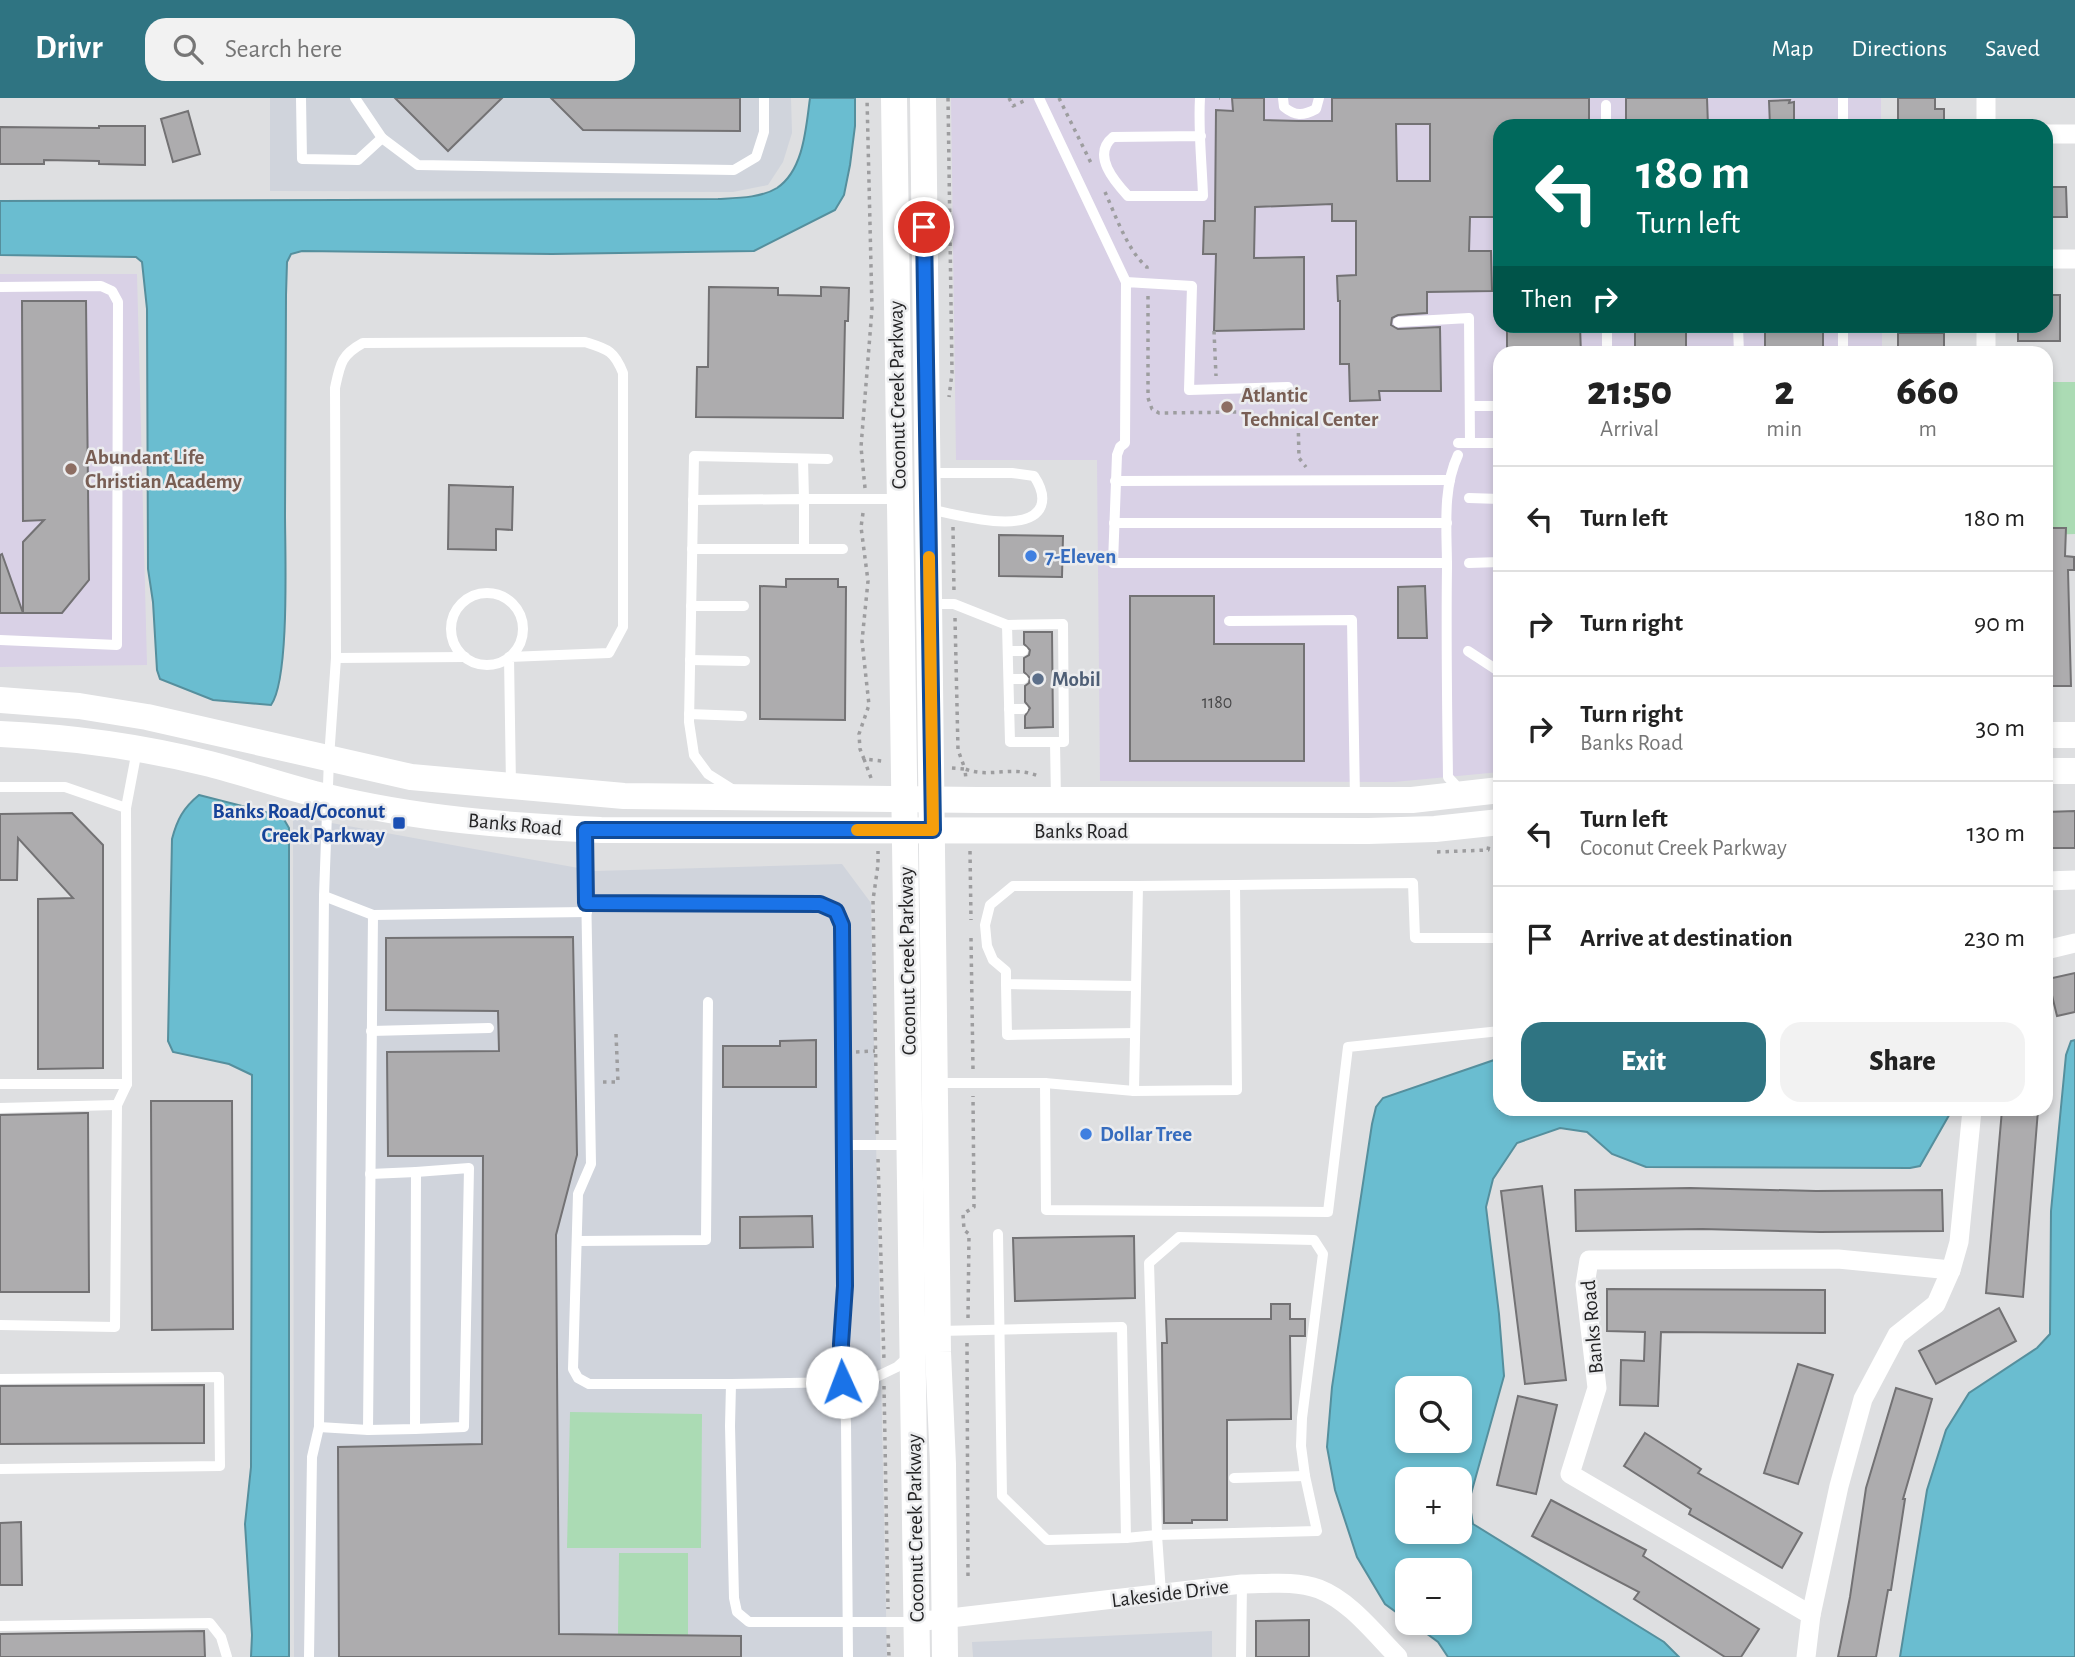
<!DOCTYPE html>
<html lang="en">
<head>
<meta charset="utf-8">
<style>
  body { margin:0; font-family:"Alegreya Sans",sans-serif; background:#f2f2f2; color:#222; height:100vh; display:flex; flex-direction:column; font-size:26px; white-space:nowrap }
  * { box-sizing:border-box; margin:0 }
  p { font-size:23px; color:#767676 }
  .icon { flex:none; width:38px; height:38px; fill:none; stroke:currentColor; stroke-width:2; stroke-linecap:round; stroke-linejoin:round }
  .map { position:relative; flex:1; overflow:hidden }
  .sheet { position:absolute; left:1493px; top:248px; width:560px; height:770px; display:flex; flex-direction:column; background:#fff; border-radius:21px; box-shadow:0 4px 10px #0003 }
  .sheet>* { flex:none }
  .guide { position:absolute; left:1493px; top:21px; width:560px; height:214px; border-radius:21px; box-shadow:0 4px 10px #0003; background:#00695c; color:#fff; overflow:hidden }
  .fabs { position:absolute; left:1395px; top:1278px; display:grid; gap:14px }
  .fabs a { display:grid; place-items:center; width:77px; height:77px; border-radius:14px; background:#fff; box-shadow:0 4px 10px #0003; font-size:35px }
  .pin { position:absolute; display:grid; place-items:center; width:60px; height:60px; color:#fff; margin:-30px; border:4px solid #fff; border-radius:50%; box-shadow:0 2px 7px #0007 }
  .me { position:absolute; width:77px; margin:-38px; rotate:358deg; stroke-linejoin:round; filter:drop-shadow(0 0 5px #0008) }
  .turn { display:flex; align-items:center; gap:24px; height:147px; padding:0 28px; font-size:32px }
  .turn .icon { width:91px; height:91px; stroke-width:2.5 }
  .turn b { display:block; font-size:49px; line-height:60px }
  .then { display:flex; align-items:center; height:66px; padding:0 28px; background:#0003; gap:14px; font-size:26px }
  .eta { display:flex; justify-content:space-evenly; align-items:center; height:119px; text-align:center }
  .eta b { font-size:42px; font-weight:800; line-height:49px }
  .action { display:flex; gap:14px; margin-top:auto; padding:14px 28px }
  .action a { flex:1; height:80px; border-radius:21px; background:#2f7482; color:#fff; font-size:28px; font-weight:800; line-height:80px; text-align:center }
  .action a+a { background:#f2f2f2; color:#222 }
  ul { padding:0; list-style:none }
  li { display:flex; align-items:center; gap:21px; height:105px; padding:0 28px; border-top:2px solid #e0e0e0 }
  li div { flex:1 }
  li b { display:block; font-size:26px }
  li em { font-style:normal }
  header { display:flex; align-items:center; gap:42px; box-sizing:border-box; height:98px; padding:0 35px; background:#2f7482; color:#fff }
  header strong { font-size:33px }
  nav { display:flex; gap:38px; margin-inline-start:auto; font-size:24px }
  .search { width:490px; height:63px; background:#f2f2f2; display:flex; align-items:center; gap:18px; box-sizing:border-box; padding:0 24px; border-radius:21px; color:#767676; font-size:26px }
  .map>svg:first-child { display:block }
  .built { fill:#d0d4dc }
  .education { fill:#d9d1e6 }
  .green { fill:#abdbb4 }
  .water { fill:#6abdd0; stroke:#558f9d; stroke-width:2; fill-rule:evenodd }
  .building { fill:#adacae; stroke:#737274; stroke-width:2; fill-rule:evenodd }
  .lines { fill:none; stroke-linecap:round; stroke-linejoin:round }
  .path { stroke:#9d9d9f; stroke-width:3.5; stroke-dasharray:3.5 5; stroke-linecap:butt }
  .lane { stroke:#fff; stroke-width:10 }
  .street { stroke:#fff; stroke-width:19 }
  .secondary { stroke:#fff; stroke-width:26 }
  .route-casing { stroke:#114b97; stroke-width:18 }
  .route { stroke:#1a73e8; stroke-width:12 }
  .slow { stroke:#f59e0b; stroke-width:12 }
  .education-dot { fill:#8d6e63; stroke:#ebecee; stroke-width:2.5 }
  .shop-dot { fill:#3f7fe0; stroke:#ebecee; stroke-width:2.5 }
  .service-dot { fill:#5c6f8a; stroke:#ebecee; stroke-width:2.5 }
  .transit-dot { fill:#1a4fb4; stroke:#ebecee; stroke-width:2.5 }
  .labels { text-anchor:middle; stroke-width:5; stroke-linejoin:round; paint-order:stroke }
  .number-label { font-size:18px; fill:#464647 }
  .street-label { font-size:21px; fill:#242425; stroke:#ebecee }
  .education-label { font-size:21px; font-weight:bold; fill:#785e54; stroke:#ebecee; text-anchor:start }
  .shop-label { font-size:21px; font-weight:bold; fill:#366cbe; stroke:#ebecee; text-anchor:start }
  .service-label { font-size:21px; font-weight:bold; fill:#4e5e75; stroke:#ebecee; text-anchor:start }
  .transit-label { font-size:21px; font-weight:bold; fill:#164399; stroke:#ebecee; text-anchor:end }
</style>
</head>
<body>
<header>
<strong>Drivr</strong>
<div class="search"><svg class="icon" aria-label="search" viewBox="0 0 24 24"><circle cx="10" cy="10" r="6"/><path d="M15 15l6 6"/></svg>Search here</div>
<nav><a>Map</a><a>Directions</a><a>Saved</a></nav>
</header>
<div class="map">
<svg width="2075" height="1559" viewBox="0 0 2075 1559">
  <rect width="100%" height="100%" fill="#dedfe1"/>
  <!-- built -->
  <g class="built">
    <path d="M270,0H791L792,35L783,64L768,87L733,94L270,93Z"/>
    <path d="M293,718L595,773L842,766L871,805L887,1559H294Z"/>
    <path d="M1212,1533V1559H973L972,1544Z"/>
  </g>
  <!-- education -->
  <g class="education">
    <path d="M951,0H1881V28H1500V228H1882V255L1500,256V674L1394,684L1100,683L1097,362H956Z"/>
    <path d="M0,176H137L147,567L0,569Z"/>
  </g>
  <!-- green -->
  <g class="green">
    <path d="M2046,284H2075V436L2046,437Z"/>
    <path d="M570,1314L702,1316L701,1450H567Z"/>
    <path d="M619,1455H688V1537L618,1536Z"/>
  </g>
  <!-- water -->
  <g class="water">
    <path d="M810,0H855V28L850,67L844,97L835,112L754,153L552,156L302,153L291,156L287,164L286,197C286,270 285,343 285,416C285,454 290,581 271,607L213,602L160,581L157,572L153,504L148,471L147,211L142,164L136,159L0,157V103L718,101C736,100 761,100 777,90C804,72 806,29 810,0Z"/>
    <path d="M199,697L282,718L289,730V1559H251L252,1537L245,1426L251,1369L252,977L229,966L173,954L168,943L172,741C177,722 183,710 199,697Z"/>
    <path d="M2075,942V1559H1900L1927,1392L1946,1332L1969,1295L2037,1250L2050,1236L2051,1113L2066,957L2071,943Z"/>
    <path d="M1500,960V1012H1952L1920,1068L1910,1070L1646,1069L1612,1056L1587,1034L1560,1030L1517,1045L1493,1081L1486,1109L1499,1216L1504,1278L1469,1403L1473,1426L1664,1544L1679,1559H1448L1438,1544L1411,1524H1460V1472H1407V1522L1385,1506L1357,1459L1335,1392L1327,1349L1332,1289L1372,1026L1376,1009L1383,1000ZM1407,1290H1460V1342H1407ZM1407,1381H1460V1433H1407Z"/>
  </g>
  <!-- building -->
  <g class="building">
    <path d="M395,0H502L448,53Z"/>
    <path d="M551,0H740V33L583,32Z"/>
    <path d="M1232,0H1264V22L1299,23H1332V0H1589V28H1500V119H1470L1469,153H1491L1492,193L1427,194V215L1398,217L1392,220L1391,227L1398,231L1440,229L1441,293H1379L1380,302L1350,303L1349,266H1340V203H1338L1337,178L1356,177V123H1332V106L1255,109L1254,160L1304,159V231L1214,233L1216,156H1203L1204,123H1215L1216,12L1233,13ZM1396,26H1430V83H1397Z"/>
    <path d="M1626,0H1707L1708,28H1626Z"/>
    <path d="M1898,0H1935V11H1944V28H1898Z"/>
    <path d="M1790,2L1789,5L1794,4V28H1770L1769,3Z"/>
    <path d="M188,13L200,56L173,64L161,21Z"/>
    <path d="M99,28H145V67L99,66V63L44,62V66H0V29L99,30Z"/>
    <path d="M2046,89H2066L2067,119H2046Z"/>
    <path d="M709,189L778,190V197L821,198V189L849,190L848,223H845L843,320L696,319L697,269H708Z"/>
    <path d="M2046,197H2060V243H2018V228H2046Z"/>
    <path d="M22,203H86L89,482L62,515H23V444L44,422L23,423Z"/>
    <path d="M1507,228H1580L1581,256H1507Z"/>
    <rect x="1635" y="228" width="51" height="28"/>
    <rect x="1765" y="228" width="58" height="28"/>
    <rect x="1898" y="235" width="46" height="21"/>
    <path d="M449,387L513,389L512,432L496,431V452L448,451Z"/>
    <path d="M2046,430H2066L2065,458L2074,459V472H2068L2071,588H2046Z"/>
    <path d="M999,437L1063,438L1062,479L999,478Z"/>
    <path d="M2,456L23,515H0V457Z"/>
    <path d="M786,481H838V489H846L845,622L760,621V488L786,489Z"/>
    <path d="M1425,488L1427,540H1398V489Z"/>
    <path d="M1130,498H1214V546H1304V663H1130Z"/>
    <path d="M1024,534H1052L1053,629L1025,630V618L1030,610L1025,604V588L1029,585L1030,580L1024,574V560L1029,557L1030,552L1024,546Z"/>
    <path d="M2075,713V750H2046V714Z"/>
    <path d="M72,715L103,747V970L38,971V801L73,800L18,740L17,782H0V716Z"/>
    <path d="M573,839L577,1057L556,1137L559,1536L741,1538V1559H339L338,1349L482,1346L483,1058H388L387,954L499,953L498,913L386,912V840Z"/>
    <path d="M2075,875V914L2057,918L2048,881Z"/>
    <path d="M816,942V989H723V948H780V943Z"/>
    <path d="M151,1003H232L233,1231L152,1232Z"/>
    <path d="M2002,1012H2038L2023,1199L1986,1195Z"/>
    <path d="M86,1015H88L89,1194H0V1017Z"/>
    <path d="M1542,1088L1566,1282L1525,1286L1501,1093Z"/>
    <path d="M1690,1090L1816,1093L1942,1092L1943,1133L1820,1134L1702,1131L1576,1133L1575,1092Z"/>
    <path d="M812,1118L813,1149L740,1150V1119Z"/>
    <path d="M1134,1138L1135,1200L1015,1203L1013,1140Z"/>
    <path d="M1607,1191L1825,1192V1235L1661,1234L1658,1308L1620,1307L1621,1262L1644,1263L1645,1234L1607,1233Z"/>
    <path d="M1271,1206H1290V1221H1305V1238H1290L1291,1321L1227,1322V1422H1192V1425H1164L1162,1245H1167L1166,1221H1271Z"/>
    <path d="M1999,1210L2016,1243L1936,1286L1919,1253Z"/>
    <path d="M1798,1266L1833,1277L1798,1386L1764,1375Z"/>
    <path d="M204,1287V1345L0,1346V1288Z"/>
    <path d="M1896,1290L1932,1301L1903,1401H1905L1891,1492H1888L1876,1559H1838L1850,1499L1866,1390Z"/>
    <path d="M1518,1298L1557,1307L1536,1396L1497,1387Z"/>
    <path d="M1645,1335L1701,1371L1698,1375L1802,1435L1782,1470L1689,1416L1691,1411L1624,1368Z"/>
    <path d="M1551,1402L1646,1452L1643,1458L1759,1531L1741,1559H1725L1634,1501L1639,1494L1532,1438Z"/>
    <path d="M21,1424L22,1487H0V1425Z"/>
    <path d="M1309,1522V1559H1256V1523Z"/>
    <path d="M204,1533L205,1559H0V1536Z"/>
  </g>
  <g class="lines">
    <!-- path -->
    <g class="path">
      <path d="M948,0L952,275L949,299"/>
      <path d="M1009,0L1013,8L1026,2"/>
      <path d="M1059,0L1091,65"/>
      <path d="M1219,0H1220"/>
      <path d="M1105,94C1115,116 1128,154 1147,169V172"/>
      <path d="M1148,198V300L1152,311L1159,315L1242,314"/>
      <path d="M1214,233L1216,278"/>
      <path d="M1298,318L1299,360L1306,369"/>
      <path d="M865,390L861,349L872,211L867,0"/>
      <path d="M863,415L861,429L868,483L862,543L869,607L859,636L860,651L864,661"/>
      <path d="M953,429L954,495"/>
      <path d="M955,520L958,652L965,671C992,681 1011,666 1041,679"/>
      <path d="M952,670L965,671L966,682"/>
      <path d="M871,680L864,661L882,663"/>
      <path d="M970,753L971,822"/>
      <path d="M1437,754L1488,752L1489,747"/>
      <path d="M971,840L973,972"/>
      <path d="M856,954L875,953"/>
      <path d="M603,984H618L616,936"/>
      <path d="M877,1036L873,802L878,767V753"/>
      <path d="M878,1061L884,1263"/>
      <path d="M968,1220L969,1136L964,1132L963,1116L974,1109L973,998"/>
      <path d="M967,1245L968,1483"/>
      <path d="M884,1288L888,1511"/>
      <path d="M888,1537L889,1559"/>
    </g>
    <!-- lane -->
    <g class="lane">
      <path d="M301,0L302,61L358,62L382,40L418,67L734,72L756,59L764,34V0"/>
      <path d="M355,0L382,40"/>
      <path d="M1039,0L1126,184"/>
      <path d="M1200,0C1198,32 1202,66 1203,98H1128C1115,84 1091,57 1113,39L1201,38"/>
      <path d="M1283,0L1284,9C1295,18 1303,18 1316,11L1319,0"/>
      <path d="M1606,7V28"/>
      <path d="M1843,28V0"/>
      <path d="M0,189L101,188L112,193L118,204L117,547L0,542"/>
      <path d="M1398,224L1469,220L1470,345"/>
      <path d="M1607,228V256"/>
      <path d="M1738,228L1739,256"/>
      <path d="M1843,256V228"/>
      <path d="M1288,289L1189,292L1192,188L1126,184L1125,345L1120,349L1117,357L1113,465H1447"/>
      <path d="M1470,308H1500"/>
      <path d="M1458,345H1500"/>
      <path d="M1458,357C1442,391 1447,433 1447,469C1446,539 1447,609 1448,679L1459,691"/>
      <path d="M803,361L804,401H897"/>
      <path d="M929,375H1012L1034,378C1040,387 1045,397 1041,408C1029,438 954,416 929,411"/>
      <path d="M1115,383L1450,382"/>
      <path d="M1469,400L1500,401"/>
      <path d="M693,402L804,401V451"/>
      <path d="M1114,425H1447"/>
      <path d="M692,451H843"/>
      <path d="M1469,465L1500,464"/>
      <circle cx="487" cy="531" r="36"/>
      <path d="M931,506H954L1007,527"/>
      <path d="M691,508H744"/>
      <path d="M1229,523L1352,522L1355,701"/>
      <path d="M1063,526L1064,644H1010L1007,527Z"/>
      <path d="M1008,553H1023"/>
      <path d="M1468,553L1500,574"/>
      <path d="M336,560L465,559"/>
      <path d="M690,562L745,563"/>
      <path d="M1009,581H1023"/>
      <path d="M1009,611H1023"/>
      <path d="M689,616L742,618"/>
      <path d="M1055,644L1056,702"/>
      <path d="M0,689H65L126,710L127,986L117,1007L115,1229L0,1227"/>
      <path d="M735,693L708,676L694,657L689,624L694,358L828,361"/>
      <path d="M126,710L137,652"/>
      <path d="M585,732L591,1066L578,1096L573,1271L578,1280L589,1286H731L730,1328L734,1500L737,1514L749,1524H916"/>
      <path d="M324,798L373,817L587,814"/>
      <path d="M586,805L820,806L836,813L842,827L845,1188L841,1246L846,1325L848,1559"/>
      <path d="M1006,886L1007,937L1135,935"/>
      <path d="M1136,888L1006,886V873L993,862L987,848L985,827L990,807L1013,788H1138"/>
      <path d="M371,933L489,930"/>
      <path d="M936,985H1045L1134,993L1237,992L1235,787L1413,785L1415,840H1500"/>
      <path d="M1045,985L1046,1112L1328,1114L1348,949L1500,933"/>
      <path d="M0,986H127"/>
      <path d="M1134,993L1138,788L1235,787"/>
      <path d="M0,1010L117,1007"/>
      <path d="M843,1047H909"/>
      <path d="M998,1136L1002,1398L1047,1442L1126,1440L1157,1437L1161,1495"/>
      <path d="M1179,1139L1314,1142L1323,1156L1302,1320L1301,1348L1305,1378L1317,1433L1157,1437L1149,1165Z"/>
      <path d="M577,1143L706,1142L708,904"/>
      <path d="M939,1233L1122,1229L1126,1440"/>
      <path d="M0,1281L219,1279L220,1368L0,1371"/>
      <path d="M731,1286L842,1284L874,1280L897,1269L907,1260"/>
      <path d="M319,1329L368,1332L373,817"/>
      <path d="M415,1331L464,1329L469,1070L416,1074"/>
      <path d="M368,1332L415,1331L416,1074L370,1076"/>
      <path d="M1234,1380L1305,1378"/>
      <path d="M0,1528L210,1525L221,1539L227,1559"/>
      <path d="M309,1559L312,1359L319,1329L324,798L329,660L336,560L335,290C340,266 341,257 363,245L585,244C607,251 614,252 623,275V529L609,555L509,559L511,688"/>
      <path d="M1241,1559L1242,1486"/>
    </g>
    <!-- street -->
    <g class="street">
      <path d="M1986,0V28"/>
      <path d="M2046,36H2075"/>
      <path d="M2046,161H2075"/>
      <path d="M1986,256V228"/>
      <path d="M2046,783L2075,782"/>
      <path d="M2046,852L2075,845"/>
      <path d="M1811,1517L1839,1388L1863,1301L1897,1237L1936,1206L1951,1172L1959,1144L1972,1012"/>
      <path d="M916,1524L1242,1486C1267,1486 1295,1482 1319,1491C1350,1503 1375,1536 1398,1559"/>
      <path d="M1806,1559L1811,1517L1570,1376L1597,1290L1585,1187L1589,1162L1838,1161L1951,1172"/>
    </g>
    <!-- secondary -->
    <g class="secondary">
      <path d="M894,0L917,1559"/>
      <path d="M923,0L938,1254L943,1366L945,1559"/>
      <path d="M0,602L79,608L147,619L411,679L624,698L978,702H1412L1500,692"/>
      <path d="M0,636C70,639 142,649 210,666C249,676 288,690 327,699C417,721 509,728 601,732L1368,733L1435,731L1500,724"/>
      <path d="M2046,637H2075"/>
      <path d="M2046,673H2075"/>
    </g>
  </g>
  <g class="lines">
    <!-- route casing -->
    <g class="route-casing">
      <path id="route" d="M842,1284L841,1246L845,1188L842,827L836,813L820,806L586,805L585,732H933L924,129"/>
    </g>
    <!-- route -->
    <use href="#route" class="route"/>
    <!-- slow -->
    <path class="slow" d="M857,732H933L929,459"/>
  </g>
  <!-- markers -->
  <g class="education-dot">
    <circle cx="1227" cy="309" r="7"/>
    <circle cx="71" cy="371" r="7"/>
  </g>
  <g class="shop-dot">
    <circle cx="1031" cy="458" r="7"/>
    <circle cx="1086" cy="1036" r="7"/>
  </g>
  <circle class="service-dot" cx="1038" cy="581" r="7"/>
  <rect class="transit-dot" x="392" y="718" width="14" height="14" rx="3.5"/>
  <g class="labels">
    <!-- number labels -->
    <g class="number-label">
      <text x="1217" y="610">1180</text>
    </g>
    <!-- street labels -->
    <g class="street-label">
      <text transform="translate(897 297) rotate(-91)" y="7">Coconut Creek Parkway</text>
      <text transform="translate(515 726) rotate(5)" y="7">Banks Road</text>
      <text x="1081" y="740">Banks Road</text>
      <text transform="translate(907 863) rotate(-91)" y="7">Coconut Creek Parkway</text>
      <text transform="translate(1592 1229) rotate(-95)" y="7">Banks Road</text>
      <text transform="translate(915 1430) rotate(-91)" y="7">Coconut Creek Parkway</text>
      <text transform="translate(1170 1495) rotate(-7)" y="7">Lakeside Drive</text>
    </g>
    <!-- education labels -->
    <g class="education-label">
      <text x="1241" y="304">Atlantic<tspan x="1241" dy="24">Technical Center</tspan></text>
      <text x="85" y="366">Abundant Life<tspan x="85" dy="24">Christian Academy</tspan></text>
    </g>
    <!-- shop labels -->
    <g class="shop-label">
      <text x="1045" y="465">7-Eleven</text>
      <text x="1100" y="1043">Dollar Tree</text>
    </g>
    <!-- service labels -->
    <g class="service-label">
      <text x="1052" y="588">Mobil</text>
    </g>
    <!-- transit labels -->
    <g class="transit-label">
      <text x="385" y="720">Banks Road/Coconut<tspan x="385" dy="24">Creek Parkway</tspan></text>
    </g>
  </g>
</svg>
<div class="fabs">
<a><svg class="icon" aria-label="search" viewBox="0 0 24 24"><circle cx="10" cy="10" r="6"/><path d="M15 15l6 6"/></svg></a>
<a>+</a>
<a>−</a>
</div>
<div class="pin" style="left:924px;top:129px;background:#d93025"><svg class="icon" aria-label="arrive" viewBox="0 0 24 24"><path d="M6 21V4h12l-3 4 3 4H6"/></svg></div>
<svg class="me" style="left:842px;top:1284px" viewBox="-20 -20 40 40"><circle r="19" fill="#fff"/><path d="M0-13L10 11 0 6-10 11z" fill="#1a73e8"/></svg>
<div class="guide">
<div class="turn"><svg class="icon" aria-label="left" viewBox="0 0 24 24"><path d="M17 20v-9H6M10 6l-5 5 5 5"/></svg><div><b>180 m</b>Turn left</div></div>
<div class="then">Then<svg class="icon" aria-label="right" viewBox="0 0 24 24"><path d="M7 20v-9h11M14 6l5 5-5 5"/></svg></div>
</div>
<section class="sheet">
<div class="eta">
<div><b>21:50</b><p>Arrival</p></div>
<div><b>2</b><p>min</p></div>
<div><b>660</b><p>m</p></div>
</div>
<ul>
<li><svg class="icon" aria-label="left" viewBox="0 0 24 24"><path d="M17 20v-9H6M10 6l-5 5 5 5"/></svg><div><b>Turn left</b></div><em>180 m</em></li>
<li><svg class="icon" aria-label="right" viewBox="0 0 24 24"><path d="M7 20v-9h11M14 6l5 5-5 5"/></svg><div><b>Turn right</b></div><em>90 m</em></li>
<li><svg class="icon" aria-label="right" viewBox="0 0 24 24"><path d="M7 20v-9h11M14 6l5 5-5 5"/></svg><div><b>Turn right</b><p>Banks Road</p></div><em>30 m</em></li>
<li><svg class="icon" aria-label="left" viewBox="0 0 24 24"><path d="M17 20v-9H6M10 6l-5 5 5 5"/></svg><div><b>Turn left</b><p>Coconut Creek Parkway</p></div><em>130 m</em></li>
<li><svg class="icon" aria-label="arrive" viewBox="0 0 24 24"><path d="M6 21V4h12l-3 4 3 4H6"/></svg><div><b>Arrive at destination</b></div><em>230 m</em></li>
</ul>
<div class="action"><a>Exit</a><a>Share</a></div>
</section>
</div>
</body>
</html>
